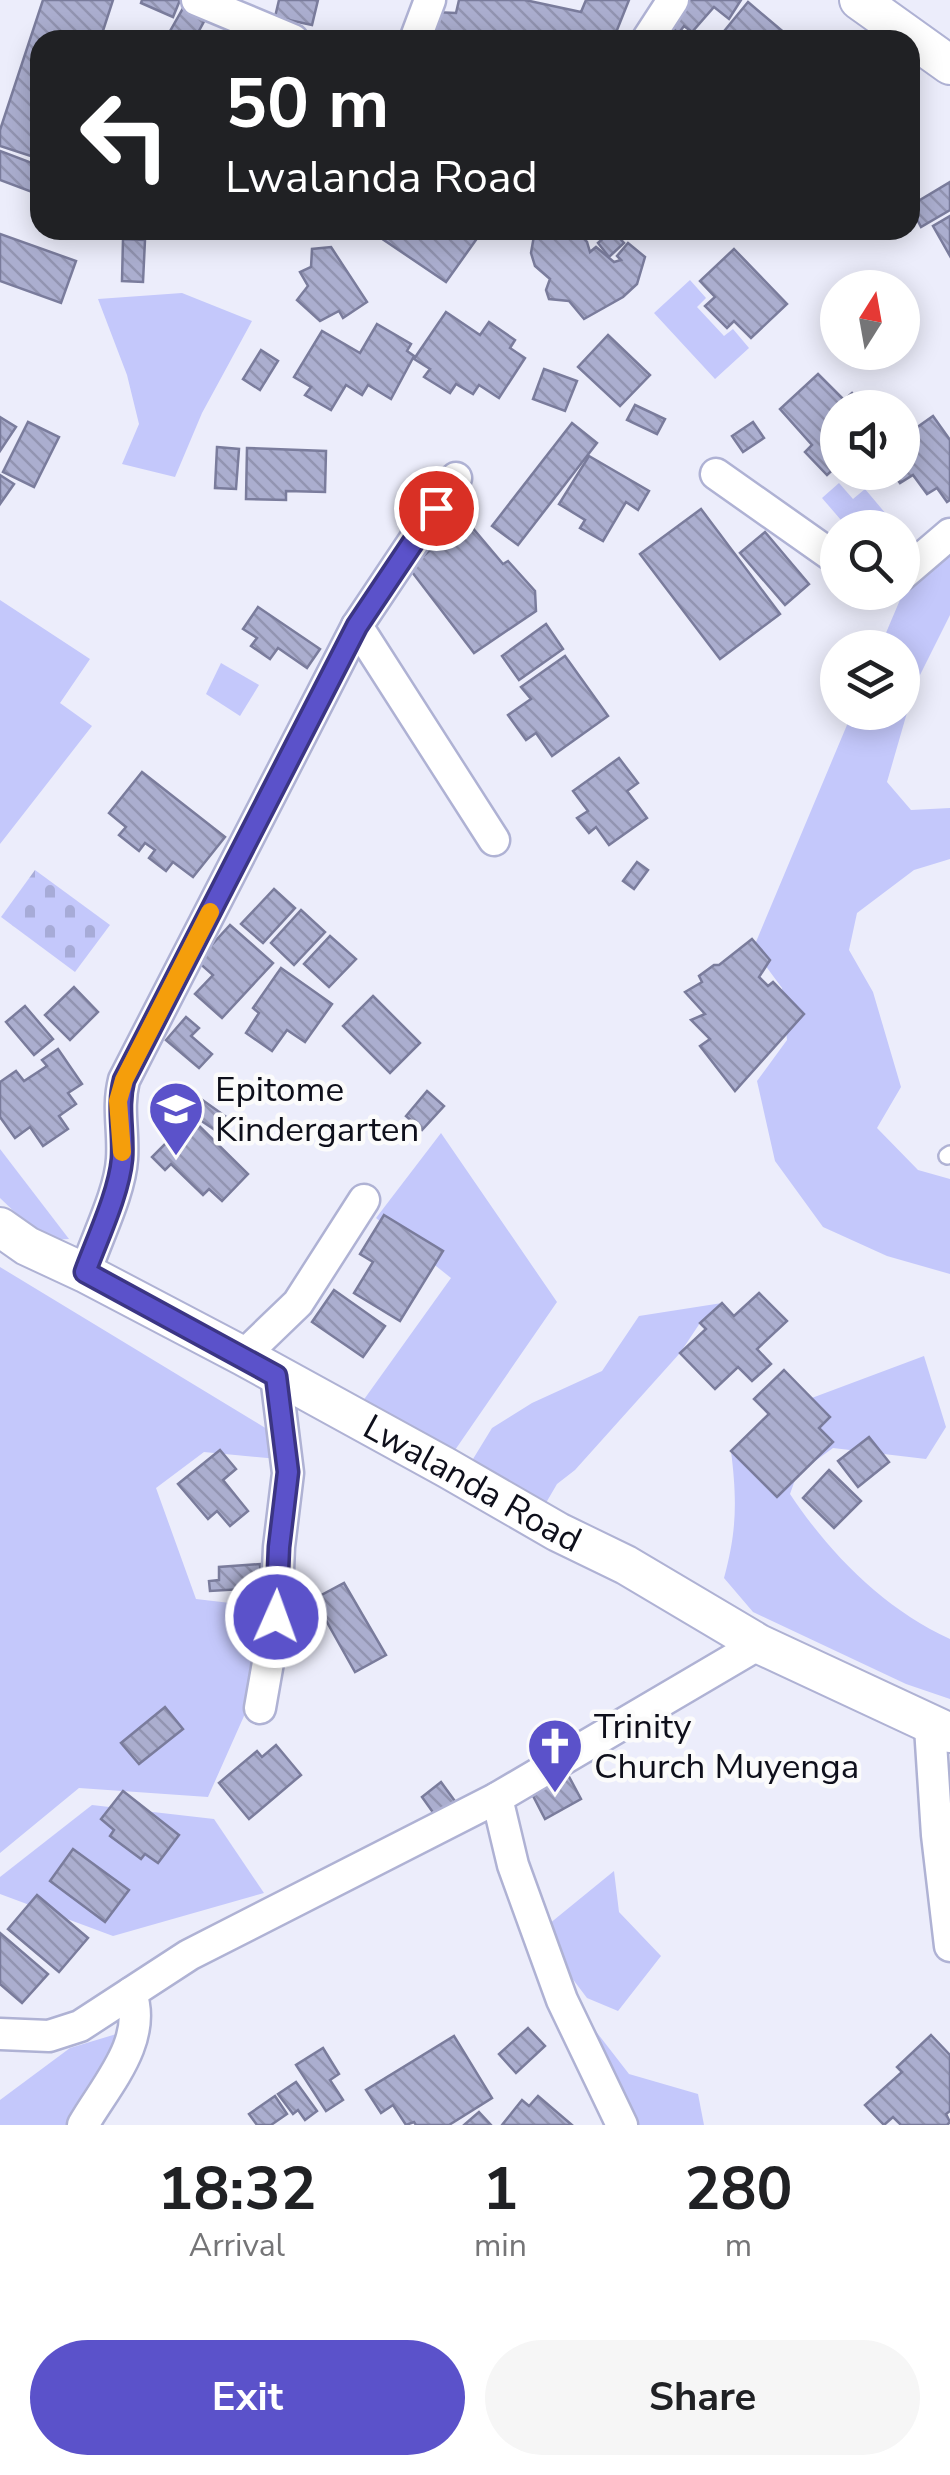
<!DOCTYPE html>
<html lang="en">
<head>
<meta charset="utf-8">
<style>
  body { margin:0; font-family:"Nunito Sans",sans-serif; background:#f6f6f6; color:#202124; height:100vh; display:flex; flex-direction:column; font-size:38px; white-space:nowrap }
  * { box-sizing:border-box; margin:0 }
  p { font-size:32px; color:#757577 }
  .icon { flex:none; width:55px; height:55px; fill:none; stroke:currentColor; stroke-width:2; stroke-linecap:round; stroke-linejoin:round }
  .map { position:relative; height:2125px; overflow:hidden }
  .drawer { display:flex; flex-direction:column; background:#fff; flex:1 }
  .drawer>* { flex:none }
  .banner { position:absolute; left:30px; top:30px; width:890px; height:210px; border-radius:30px; box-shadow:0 5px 25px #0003; background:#202124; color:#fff; overflow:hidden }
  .needle { width:65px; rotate:11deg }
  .tools { position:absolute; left:820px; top:270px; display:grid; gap:20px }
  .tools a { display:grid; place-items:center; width:100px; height:100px; border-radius:50%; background:#fff; box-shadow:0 5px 25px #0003; font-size:50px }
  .pin { position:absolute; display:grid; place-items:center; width:85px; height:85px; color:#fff; margin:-42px; border:5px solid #fff; border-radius:50%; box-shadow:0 2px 10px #0007 }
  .me { position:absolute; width:110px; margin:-55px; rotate:2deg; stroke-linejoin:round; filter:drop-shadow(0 0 8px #0008) }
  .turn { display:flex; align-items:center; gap:35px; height:210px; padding:0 30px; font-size:45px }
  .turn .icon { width:130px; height:130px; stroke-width:2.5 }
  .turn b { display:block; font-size:70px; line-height:85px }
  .eta { display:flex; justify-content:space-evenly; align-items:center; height:170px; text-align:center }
  .eta b { font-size:60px; font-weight:700; line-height:70px }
  .primary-button { display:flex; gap:20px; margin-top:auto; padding:20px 30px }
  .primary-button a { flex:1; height:115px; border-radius:60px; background:#5b52ca; color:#fff; font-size:40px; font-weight:700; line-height:115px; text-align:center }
  .primary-button a+a { background:#f6f6f6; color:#202124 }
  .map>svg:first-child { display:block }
  .green { fill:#c4c8fb }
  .cemetery { fill:url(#cemetery-stones) }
  .building { fill:url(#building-back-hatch); stroke:#7a7c9c; stroke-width:2.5 }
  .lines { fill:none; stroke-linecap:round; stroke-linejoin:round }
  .service-casing { stroke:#afb2d4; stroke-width:20 }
  .minor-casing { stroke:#afb2d4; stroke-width:35 }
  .tertiary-casing { stroke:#afb2d4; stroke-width:42 }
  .service { stroke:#fff; stroke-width:15 }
  .minor { stroke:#fff; stroke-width:30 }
  .tertiary { stroke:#fff; stroke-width:38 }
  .route-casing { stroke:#3b3583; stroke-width:25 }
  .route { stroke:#5b52ca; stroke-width:18 }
  .slow { stroke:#f59e0b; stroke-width:18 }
  .labels { text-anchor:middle; stroke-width:9; stroke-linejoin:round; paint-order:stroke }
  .poi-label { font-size:35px; fill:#0e0f1b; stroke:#fbfbfb; text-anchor:start }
  .street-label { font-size:35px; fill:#0e0f1b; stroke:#fbfbfb }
</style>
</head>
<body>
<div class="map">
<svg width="950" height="2125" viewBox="0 0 950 2125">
  <defs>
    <pattern id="cemetery-stones" width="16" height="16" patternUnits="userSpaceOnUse" patternTransform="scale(2.5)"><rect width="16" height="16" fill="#c4c8fb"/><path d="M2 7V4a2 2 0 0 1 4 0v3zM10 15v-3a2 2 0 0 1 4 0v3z" fill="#a7abd7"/></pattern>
    <pattern id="building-back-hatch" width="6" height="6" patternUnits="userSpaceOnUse" patternTransform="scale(2.5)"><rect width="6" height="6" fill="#abaecf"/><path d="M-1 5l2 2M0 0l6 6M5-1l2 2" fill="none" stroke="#9294b1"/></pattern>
  </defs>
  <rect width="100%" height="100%" fill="#ecedfb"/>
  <!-- green -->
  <g class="green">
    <path d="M690,280L706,298L697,307L724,336L733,329L749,348L715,379L654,313Z"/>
    <path d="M182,293L252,321L202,413L175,477L122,464L139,424L127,375L98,299Z"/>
    <path d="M839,483L853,499L865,489L897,527H847L822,498Z"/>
    <path d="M950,548V615L915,685L887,782L911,810L950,808V859L914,870L857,913L849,950L873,992L901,1087L877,1128L918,1170L950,1179V1274L887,1256L823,1227L775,1161L757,1081L787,1040L782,988L753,949L852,713L902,712V648L880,647L905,588Z"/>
    <path d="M0,600L90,659L60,703L92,726L0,844Z"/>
    <path d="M221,663L259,685L240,716L206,694Z"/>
    <path d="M441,1133L557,1302L444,1466L350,1419L451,1278L376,1218Z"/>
    <path d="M0,1149L69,1239L44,1240L0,1198Z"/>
    <path d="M0,1267L267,1429L278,1459L204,1452L156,1488L196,1599L265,1607L248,1707L208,1797L79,1788L0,1853Z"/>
    <path d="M722,1303L700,1323L680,1353L575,1470L557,1484L536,1520L462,1477L492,1428L532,1403L602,1371L639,1316Z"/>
    <path d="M924,1356L946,1427L926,1459L833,1448L797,1474L790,1494C830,1554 883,1608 950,1639V1699L906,1684L753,1612L724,1578C737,1531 737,1499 731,1451L769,1414Z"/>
    <path d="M92,1805L214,1819L264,1893L113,1936L0,1894V1877Z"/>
    <path d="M614,1871L619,1912L661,1956L618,2011L587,1998L538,1933Z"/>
    <path d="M591,2025L629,2074L698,2094L704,2125H622L579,2035Z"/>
    <path d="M123,2032L66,2125H0V2100L70,2048Z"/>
  </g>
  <!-- cemetery -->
  <path class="cemetery" d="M35,870L110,925L75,972L1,917Z"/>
  <!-- building -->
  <g class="building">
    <path d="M43,0H113L100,40H40V159L0,146V130Z"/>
    <path d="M142,0H180L173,17L141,3Z"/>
    <path d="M279,0H318L312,25L275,17Z"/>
    <path d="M459,0H525L581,12L586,0H629L613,40H437L429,37L434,12L456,13Z"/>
    <path d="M682,0H741L729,19L714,7L692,32L684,26L678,34L667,22Z"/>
    <path d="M748,2L793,40H738L725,30Z"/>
    <path d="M186,3L208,14L194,40H165Z"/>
    <path d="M0,151L40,166V195L0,180Z"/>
    <path d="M950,182V210L921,227L910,206Z"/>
    <path d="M950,216V256L933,226Z"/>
    <path d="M369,230H483L446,282Z"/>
    <path d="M576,230L587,242L590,252L596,247L614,262L621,260L617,256L628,243L645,257L637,284L623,297L584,319L569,301L549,299L546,290L550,279L535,266L531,253L535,230Z"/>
    <path d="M612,230L624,243L609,257L598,243Z"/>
    <path d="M0,234L76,261L61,303L0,281Z"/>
    <path d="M123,239L145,240L143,282L122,281Z"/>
    <path d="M331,247L367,302L343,318L339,311L320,321L297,300L308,286L300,272L311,267L312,249Z"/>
    <path d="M734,249L787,304L751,338L734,321L727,328L705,306L715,297L700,281Z"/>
    <path d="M446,312L480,335L489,322L515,340L510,348L525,358L499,398L479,385L473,394L456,384L450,393L424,377L430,369L414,359Z"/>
    <path d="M377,324L411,344L407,351L414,356L391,399L368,385L362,395L346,385L331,410L305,395L311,387L294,377L322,331L360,353Z"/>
    <path d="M608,335L650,375L620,406L578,367Z"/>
    <path d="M261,350L278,361L260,390L243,379Z"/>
    <path d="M544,369L577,381L565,411L533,399Z"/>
    <path d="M818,374L844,400L852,393L865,408H838V465L827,475L805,452L812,445L780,409Z"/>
    <path d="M635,405L665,419L657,434L627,420Z"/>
    <path d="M933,416L950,440V500L947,502L937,488L927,494L913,475L900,483L892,472H902V438Z"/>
    <path d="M0,417L16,427L0,451Z"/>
    <path d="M28,422L59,437L34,487L3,472Z"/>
    <path d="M753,422L764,438L743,452L732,436Z"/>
    <path d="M572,423L597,443L518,545L492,526Z"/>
    <path d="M217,447L239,449L236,489L215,488Z"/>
    <path d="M247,448L326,451L325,492L286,491V500L246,499Z"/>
    <path d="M589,456L649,491L638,510L626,502L603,541L580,528L585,520L559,504Z"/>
    <path d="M0,475L14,484L0,504Z"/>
    <path d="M701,509L780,614L720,659L640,554Z"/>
    <path d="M466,520L503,564L508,561L535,591L536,611L474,653L409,568Z"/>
    <path d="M765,532L809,584L785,605L740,553Z"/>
    <path d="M258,607L320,649L307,668L278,648L270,659L251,646L257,638L243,629Z"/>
    <path d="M546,624L563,649L519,680L502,656Z"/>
    <path d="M565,656L608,716L552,756L536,733L526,740L508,715L531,699L521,687Z"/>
    <path d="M619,758L638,783L627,791L647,818L609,845L596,827L589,833L577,818L588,811L573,791Z"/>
    <path d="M142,772L225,837L193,877L173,862L166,871L149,858L155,850L145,843L139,851L119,835L126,827L109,813Z"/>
    <path d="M637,862L648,870L634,889L623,881Z"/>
    <path d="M274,889L295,908L263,943L241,924Z"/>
    <path d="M301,910L325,932L294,965L271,943Z"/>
    <path d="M230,925L273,963L222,1018L195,994L213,975L197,961Z"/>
    <path d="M330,936L356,959L329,987L304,964Z"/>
    <path d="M752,939L770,960L759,977L768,986L773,982L804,1014L735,1091L700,1046L710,1039L691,1020L705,1014L685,992L702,982L699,976L714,965H719Z"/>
    <path d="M281,968L332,1004L305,1042L287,1030L272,1051L246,1033L259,1013L253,1008Z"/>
    <path d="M74,987L98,1012L70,1040L45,1015Z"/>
    <path d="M373,996L420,1043L390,1073L343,1026Z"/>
    <path d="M25,1006L53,1039L34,1055L6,1022Z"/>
    <path d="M186,1017L199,1028L191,1036L212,1054L199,1068L166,1040Z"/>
    <path d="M58,1049L82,1084L68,1093L76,1104L59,1116L68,1129L43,1146L30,1127L15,1138L0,1117V1082L16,1071L24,1081L47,1066L42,1060Z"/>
    <path d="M427,1091L444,1106L422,1130L406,1116Z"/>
    <path d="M201,1099L225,1116L215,1130L191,1114Z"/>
    <path d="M191,1118L248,1174L222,1201L209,1189L203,1195L171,1164L165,1170L152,1157Z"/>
    <path d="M384,1215L443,1251L400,1321L354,1293L373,1262L360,1254Z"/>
    <path d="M334,1290L385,1326L363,1357L312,1322Z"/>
    <path d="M759,1293L787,1321L757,1349L771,1364L752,1381L738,1367L715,1389L680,1353L706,1329L700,1323L722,1303L734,1316Z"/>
    <path d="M784,1370L830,1417L819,1428L833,1442L777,1497L731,1451L769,1414L754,1399Z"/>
    <path d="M869,1437L889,1462L858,1487L838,1461Z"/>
    <path d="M220,1450L236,1469L223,1480L248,1511L230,1526L217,1511L208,1519L178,1484Z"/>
    <path d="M829,1470L861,1501L834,1528L803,1498Z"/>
    <path d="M260,1564L261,1588L210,1591L209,1581L219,1580V1567Z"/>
    <path d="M344,1583L386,1655L355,1672L314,1599Z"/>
    <path d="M165,1707L183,1729L139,1764L121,1743Z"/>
    <path d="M276,1745L301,1775L249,1819L219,1783L257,1751L262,1757Z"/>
    <path d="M566,1771L581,1799L545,1819L530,1790Z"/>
    <path d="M441,1782L457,1804L437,1818L422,1797Z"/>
    <path d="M123,1791L179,1835L158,1863L145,1854L141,1859L110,1836L114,1830L101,1819Z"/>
    <path d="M73,1849L129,1890L105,1922L50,1881Z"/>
    <path d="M37,1895L88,1938L59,1972L8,1929Z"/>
    <path d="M0,1933L48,1974L22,2003L0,1984Z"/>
    <path d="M528,2028L545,2046L516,2073L499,2054Z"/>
    <path d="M931,2035L950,2055V2111L946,2114L950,2122L947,2125H901L893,2117L884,2125L865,2105L902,2072L897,2067Z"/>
    <path d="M454,2036L492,2098L449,2125H416L414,2122L406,2125L393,2105L381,2113L366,2090Z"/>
    <path d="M323,2048L339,2074L330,2080L343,2100L326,2111L296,2065Z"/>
    <path d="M296,2082L317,2111L305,2120L298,2110L293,2114L278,2094Z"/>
    <path d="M275,2096L287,2114L271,2125H257L249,2114Z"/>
    <path d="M538,2096L572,2125H502L522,2100L529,2106Z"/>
    <path d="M479,2112L491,2125H464Z"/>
  </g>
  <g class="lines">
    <!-- service casing -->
    <g class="service-casing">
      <path id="service" d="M947,1156L950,1154"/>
    </g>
    <!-- minor casing -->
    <g class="minor-casing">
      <g id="minor">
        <path d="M197,0L293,40"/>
        <path d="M415,40L430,0"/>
        <path d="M647,40L673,0"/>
        <path d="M716,474L838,560"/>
        <path d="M902,575L950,534"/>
        <path d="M357,626L494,840"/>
        <path d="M85,1273C96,1239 120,1193 122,1159C124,1131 117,1108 124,1080L357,626L456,478"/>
        <path d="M243,1356L298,1303L364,1200"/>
        <path d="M260,1708L276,1617L279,1547L288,1473L276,1376"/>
        <path d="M930,1727L937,1835L950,1946"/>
        <path d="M0,2034L49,2036L80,2026L189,1955L497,1798"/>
        <path d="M83,2125C106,2085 148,2041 131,1993"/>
        <path d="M622,2125L562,2000L513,1865L497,1798L759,1644"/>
      </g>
    </g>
    <!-- tertiary casing -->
    <g class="tertiary-casing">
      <g id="tertiary">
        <path d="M859,0L950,65"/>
        <path id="s1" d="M0,1227L27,1246L85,1273L243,1356L447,1468L558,1532L626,1565L759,1644L950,1733"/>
      </g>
    </g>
    <!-- service -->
    <use href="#service" class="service"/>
    <!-- minor -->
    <use href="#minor" class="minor"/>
    <!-- tertiary -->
    <use href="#tertiary" class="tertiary"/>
  </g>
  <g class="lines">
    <!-- route casing -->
    <g class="route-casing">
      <path id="route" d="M276,1617L279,1547L288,1472L276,1376L85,1272C97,1239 119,1193 122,1159C124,1131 117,1107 124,1080L357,626L436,508"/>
    </g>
    <!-- route -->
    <use href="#route" class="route"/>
    <!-- slow -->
    <path class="slow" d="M122,1152L118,1101L124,1080L210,912"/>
  </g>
  <!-- icons -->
  <defs>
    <g id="school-pin" transform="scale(2.875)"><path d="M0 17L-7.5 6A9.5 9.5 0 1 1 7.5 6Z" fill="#5b52ca" stroke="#fbfbfb"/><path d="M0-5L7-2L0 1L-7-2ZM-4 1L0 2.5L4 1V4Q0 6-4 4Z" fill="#fff"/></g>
    <g id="church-pin" transform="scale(2.875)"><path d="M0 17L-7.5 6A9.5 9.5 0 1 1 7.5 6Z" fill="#5b52ca" stroke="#fbfbfb"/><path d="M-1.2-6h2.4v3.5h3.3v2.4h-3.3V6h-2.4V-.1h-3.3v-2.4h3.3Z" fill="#fff"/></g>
  </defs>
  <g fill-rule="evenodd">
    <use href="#school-pin" x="176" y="1109"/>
    <use href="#church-pin" x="555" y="1746"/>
  </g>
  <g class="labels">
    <!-- poi labels -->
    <g class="poi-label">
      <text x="215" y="1101">Epitome<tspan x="215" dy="40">Kindergarten</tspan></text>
      <text x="594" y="1738">Trinity<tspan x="594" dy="40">Church Muyenga</tspan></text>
    </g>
    <!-- street labels -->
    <g class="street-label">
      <text dy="12" stroke="none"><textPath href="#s1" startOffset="538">Lwalanda Road</textPath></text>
    </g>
  </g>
</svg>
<div class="tools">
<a><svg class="needle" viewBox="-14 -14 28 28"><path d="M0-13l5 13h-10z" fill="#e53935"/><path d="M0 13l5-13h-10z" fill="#757577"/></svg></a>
<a><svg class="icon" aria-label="sound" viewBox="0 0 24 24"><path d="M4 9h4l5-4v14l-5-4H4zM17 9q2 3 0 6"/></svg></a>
<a><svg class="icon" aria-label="search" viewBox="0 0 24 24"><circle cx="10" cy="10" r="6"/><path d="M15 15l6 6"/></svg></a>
<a><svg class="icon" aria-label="layers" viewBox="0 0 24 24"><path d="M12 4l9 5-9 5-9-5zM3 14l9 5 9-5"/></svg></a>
</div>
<div class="pin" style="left:436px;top:508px;background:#d93025"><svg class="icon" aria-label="arrive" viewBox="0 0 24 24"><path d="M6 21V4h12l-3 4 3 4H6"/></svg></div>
<svg class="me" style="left:276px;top:1617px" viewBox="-20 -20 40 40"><circle r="17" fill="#5b52ca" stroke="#fff" stroke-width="3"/><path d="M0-11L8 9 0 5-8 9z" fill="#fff"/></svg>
<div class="banner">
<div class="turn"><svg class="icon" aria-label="left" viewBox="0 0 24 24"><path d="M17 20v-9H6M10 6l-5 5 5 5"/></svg><div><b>50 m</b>Lwalanda Road</div></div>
</div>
</div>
<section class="drawer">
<div class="eta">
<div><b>18:32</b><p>Arrival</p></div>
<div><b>1</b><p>min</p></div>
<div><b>280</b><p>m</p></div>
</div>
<div class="primary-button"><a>Exit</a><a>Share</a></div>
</section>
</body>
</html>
